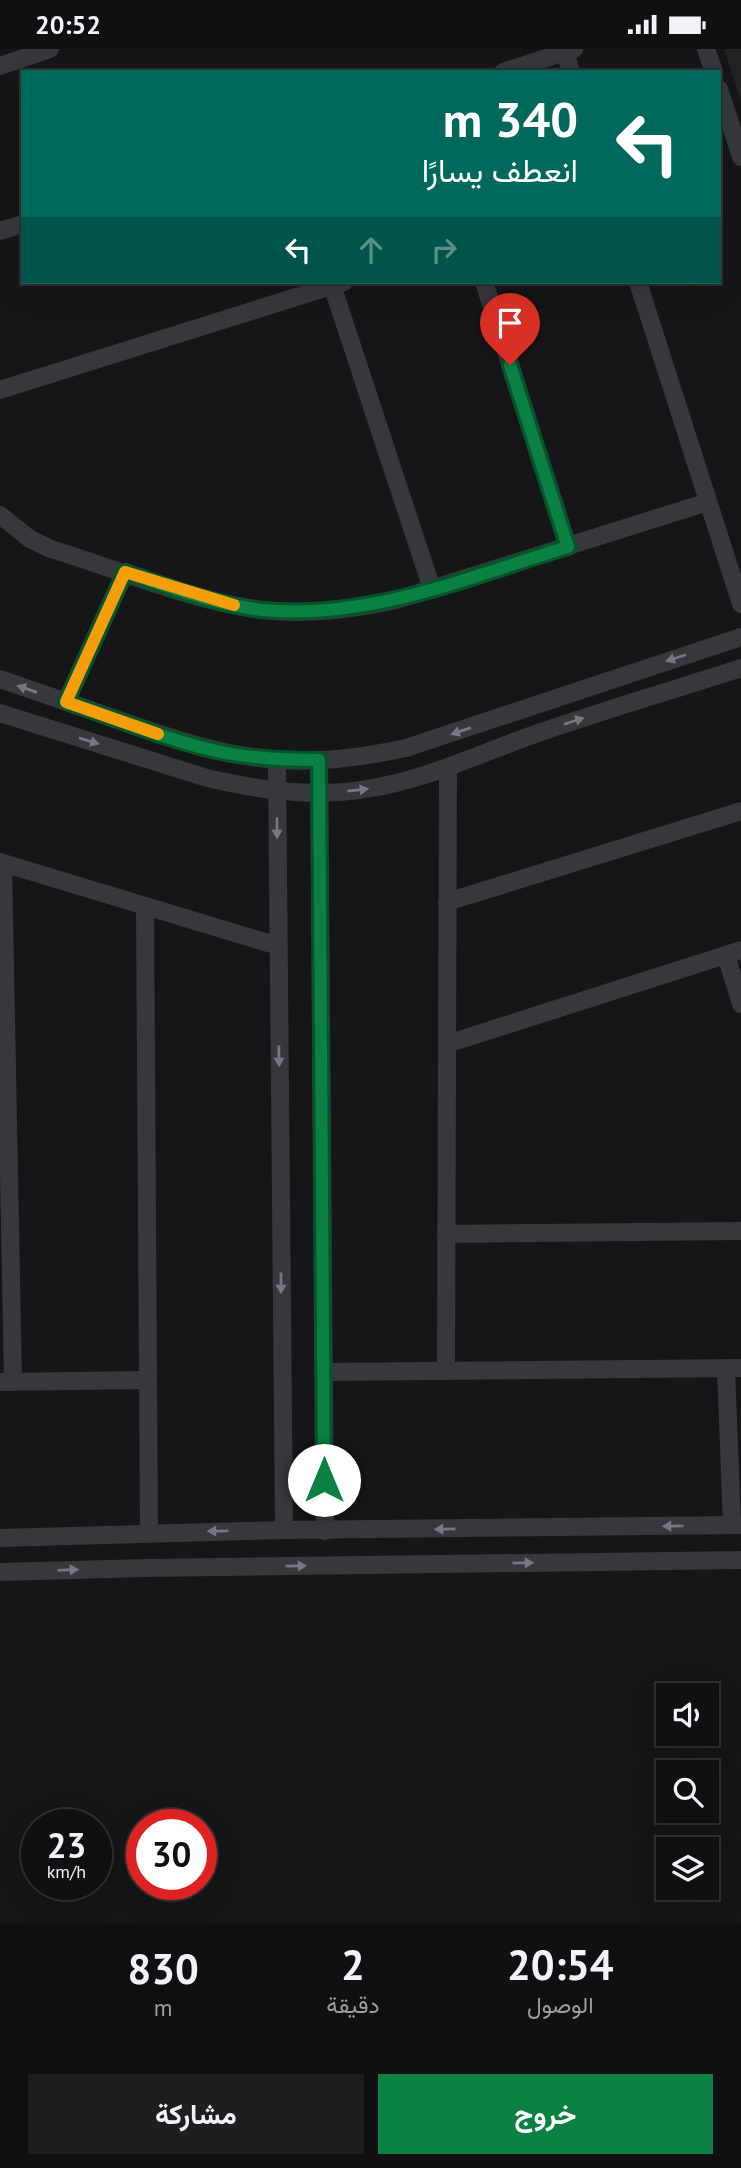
<!DOCTYPE html>
<html lang="ar">
<head>
<meta charset="utf-8">
<style>
  body { margin:0; font-family:"PT Sans",Vazirmatn,sans-serif; background:#1e1e20; color:#f1f3f6; direction:rtl; height:100vh; display:flex; flex-direction:column; font-size:26px; white-space:nowrap }
  * { box-sizing:border-box; margin:0 }
  p { font-size:23px; color:#9c9d9f }
  .icon { flex:none; width:38px; height:38px; fill:none; stroke:currentColor; stroke-width:2; stroke-linecap:round; stroke-linejoin:round }
  .map { position:relative; height:1874px; overflow:hidden; direction:ltr }
  .details { display:flex; flex-direction:column; background:#101012; flex:1 }
  .details>* { flex:none }
  .hud { position:absolute; left:21px; top:21px; width:700px; height:214px; border-radius:0px; box-shadow:0 7px 28px #0002,0 0 0 2px #303032; direction:rtl; background:#00695c; color:#fff; overflow:hidden }
  .tools { position:absolute; left:656px; top:1634px; display:grid; gap:14px }
  .tools a { display:grid; place-items:center; width:63px; height:63px; border-radius:0px; background:#101012; box-shadow:0 7px 28px #0002,0 0 0 2px #303032; font-size:35px }
  .speed { position:absolute; left:21px; top:1760px; display:flex; gap:14px; font-size:35px; font-weight:700; text-align:center }
  .speed>* { display:grid; place-content:center; width:91px; height:91px; border-radius:50%; background:#101012; box-shadow:0 7px 28px #0002,0 0 0 2px #303032; line-height:1 }
  .speed small { font-size:18px; font-weight:400 }
  .speed .limit { border:10px solid #d22; background:#fff; color:#111 }
  .pin { position:absolute; display:grid; place-items:center; width:60px; height:60px; color:#fff; margin:-72px -30px; border-radius:50% 50% 50% 0; rotate:-45deg; box-shadow:0 0 7px #0007 }
  .pin .icon { rotate:45deg }
  .me { position:absolute; width:77px; margin:-38px; rotate:0deg; stroke-linejoin:round; filter:drop-shadow(0 0 5px #0008) }
  .turn { display:flex; align-items:center; gap:24px; height:147px; padding:0 28px; font-size:32px }
  .turn .icon { width:91px; height:91px; stroke-width:2.5 }
  .turn b { display:block; font-size:49px; line-height:60px }
  .lanes { display:flex; align-items:center; height:66px; padding:0 28px; background:#0003; justify-content:center; gap:35px; direction:ltr }
  .lanes .off { opacity:.35 }
  .eta { display:flex; justify-content:space-evenly; align-items:center; height:119px; text-align:center }
  .eta b { font-size:42px; font-weight:700; line-height:49px }
  .button { display:flex; gap:14px; margin-top:auto; padding:14px 28px }
  .button a { flex:1; height:80px; border-radius:0px; background:#0b8043; color:#fff; font-size:28px; font-weight:700; line-height:80px; text-align:center }
  .button a+a { background:#1e1e20; color:#f1f3f6 }
  .status { display:flex; justify-content:space-between; align-items:center; height:49px; padding:0 35px; background:#101012; direction:ltr }
  .status svg { height:19px; fill:currentColor }
  .map>svg:first-child { display:block }
  .built { fill:#222225 }
  .lines { fill:none; stroke-linecap:round; stroke-linejoin:round }
  .minor { stroke:#37383d; stroke-width:18 }
  .oneway { fill:#757881 }
  .route-casing { stroke:#07532c; stroke-width:18 }
  .route { stroke:#0b8043; stroke-width:12 }
  .slow { stroke:#f59e0b; stroke-width:12 }
</style>
</head>
<body>
<div class="status"><b>20:52</b><svg viewBox="0 0 49 12"><path d="M0 12V9h3v3zM5 12V6h3v6zM10 12V3h3v9zM15 12V0h3v12zM26 1h20v11H26zM47 4h2v5h-2z"/></svg></div>
<div class="map">
<svg width="741" height="1874" viewBox="0 0 741 1874">
  <rect width="100%" height="100%" fill="#161618"/>
  <!-- built -->
  <path class="built" d="M724,0H741V54Z"/>
  <g class="lines">
    <!-- minor -->
    <g class="minor">
      <path d="M706,0L714,23"/>
      <path d="M565,3L571,23"/>
      <path d="M0,17L50,0"/>
      <path d="M503,23L574,0"/>
      <path d="M719,40L741,108"/>
      <path d="M0,182L23,175"/>
      <path d="M484,233L568,498"/>
      <path d="M638,233L741,555"/>
      <path d="M332,236L432,540"/>
      <path d="M0,341L344,233"/>
      <path d="M0,466L30,490L51,500C117,520 194,553 263,561C308,566 352,561 396,551L708,453"/>
      <path d="M0,630C41,644 81,658 122,672C173,690 224,707 278,711C321,714 364,708 406,699L741,588"/>
      <path d="M66,653L125,523"/>
      <path d="M0,664L207,729C259,741 313,749 366,740C426,731 481,704 538,684C605,661 673,641 741,619"/>
      <path d="M277,711L284,1481"/>
      <path d="M319,711L325,1482"/>
      <path d="M0,813L278,897"/>
      <path d="M3,814L13,1333"/>
      <path d="M447,853L741,762"/>
      <path d="M145,857L149,1484"/>
      <path d="M726,906L741,955"/>
      <path d="M447,995L741,901"/>
      <path d="M446,1185L741,1182"/>
      <path d="M726,1319L732,1476"/>
      <path d="M446,1322L448,718"/>
      <path d="M323,1323L741,1319"/>
      <path d="M0,1333L148,1331"/>
      <path d="M0,1489L284,1481L741,1476"/>
      <path d="M0,1523L146,1519L741,1511"/>
    </g>
  </g>
  <!-- one-way arrows -->
  <defs><path id="oneway-solid" d="M-6-.8H1V-3.2L6.5 0L1 3.2V.8H-6Z" transform="scale(1.75)"/></defs>
  <g class="oneway">
    <use href="#oneway-solid" transform="translate(676 609) rotate(162)"/>
    <use href="#oneway-solid" transform="translate(27 640) rotate(-161)"/>
    <use href="#oneway-solid" transform="translate(574 672) rotate(-18)"/>
    <use href="#oneway-solid" transform="translate(461 682) rotate(161)"/>
    <use href="#oneway-solid" transform="translate(89 692) rotate(17)"/>
    <use href="#oneway-solid" transform="translate(358 741) rotate(-6)"/>
    <use href="#oneway-solid" transform="translate(277 779) rotate(90)"/>
    <use href="#oneway-solid" transform="translate(279 1007) rotate(89)"/>
    <use href="#oneway-solid" transform="translate(281 1234) rotate(90)"/>
    <use href="#oneway-solid" transform="translate(673 1477) rotate(179)"/>
    <use href="#oneway-solid" transform="translate(445 1480) rotate(179)"/>
    <use href="#oneway-solid" transform="translate(218 1482) rotate(179)"/>
    <use href="#oneway-solid" transform="translate(523 1514) rotate(-1)"/>
    <use href="#oneway-solid" transform="translate(296 1517) rotate(-1)"/>
    <use href="#oneway-solid" transform="translate(68 1521) rotate(-2)"/>
  </g>
  <g class="lines">
    <!-- route casing -->
    <g class="route-casing">
      <path id="route" d="M324,1431L319,711C286,711 254,710 221,703C169,692 117,670 66,653L125,523C170,538 216,556 263,561C370,571 468,528 568,498L510,316"/>
    </g>
    <!-- route -->
    <use href="#route" class="route"/>
    <!-- slow -->
    <path class="slow" d="M158,685L66,653L125,523L234,556"/>
  </g>
</svg>
<div class="tools">
<a><svg class="icon" aria-label="sound" viewBox="0 0 24 24"><path d="M4 9h4l5-4v14l-5-4H4zM17 9q2 3 0 6"/></svg></a>
<a><svg class="icon" aria-label="search" viewBox="0 0 24 24"><circle cx="10" cy="10" r="6"/><path d="M15 15l6 6"/></svg></a>
<a><svg class="icon" aria-label="layers" viewBox="0 0 24 24"><path d="M12 4l9 5-9 5-9-5zM3 14l9 5 9-5"/></svg></a>
</div>
<div class="speed"><div>23<small>km/h</small></div><div class="limit">30</div></div>
<div class="pin" style="left:510px;top:316px;background:#d93025"><svg class="icon" aria-label="arrive" viewBox="0 0 24 24"><path d="M6 21V4h12l-3 4 3 4H6"/></svg></div>
<svg class="me" style="left:324px;top:1431px" viewBox="-20 -20 40 40"><circle r="19" fill="#fff"/><path d="M0-13L10 11 0 6-10 11z" fill="#0b8043"/></svg>
<div class="hud">
<div class="turn"><svg class="icon" aria-label="left" viewBox="0 0 24 24"><path d="M17 20v-9H6M10 6l-5 5 5 5"/></svg><div><b>340 m</b>انعطف يسارًا</div></div>
<div class="lanes"><svg class="icon" aria-label="left" viewBox="0 0 24 24"><path d="M17 20v-9H6M10 6l-5 5 5 5"/></svg><svg class="icon off" aria-label="ahead" viewBox="0 0 24 24"><path d="M12 20V5M6 11l6-6 6 6"/></svg><svg class="icon off" aria-label="right" viewBox="0 0 24 24"><path d="M7 20v-9h11M14 6l5 5-5 5"/></svg></div>
</div>
</div>
<section class="details">
<div class="eta">
<div><b>20:54</b><p>الوصول</p></div>
<div><b>2</b><p>دقيقة</p></div>
<div><b>830</b><p>m</p></div>
</div>
<div class="button"><a>خروج</a><a>مشاركة</a></div>
</section>
</body>
</html>
